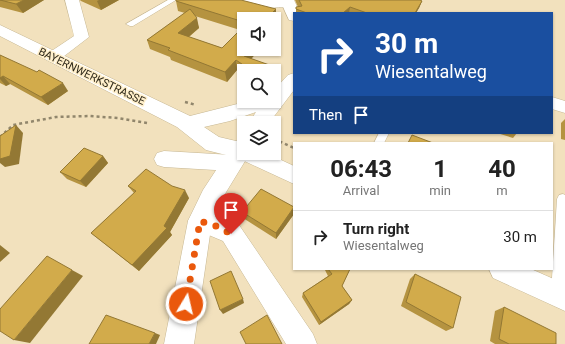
<!DOCTYPE html>
<html lang="en">
<head>
<meta charset="utf-8">
<style>
  body { margin:0; font-family:Roboto,sans-serif; background:#f2f2f2; color:#222; height:100vh; display:flex; flex-direction:column; font-size:15px; white-space:nowrap }
  * { box-sizing:border-box; margin:0 }
  p { font-size:13px; color:#767676 }
  .icon { flex:none; width:22px; height:22px; fill:none; stroke:currentColor; stroke-width:2; stroke-linecap:round; stroke-linejoin:round }
  .map { position:relative; flex:1; overflow:hidden }
  .drawer { position:absolute; left:293px; top:142px; width:260px; height:128px; display:flex; flex-direction:column; background:#fff; border-radius:0px; box-shadow:0 1px 3px #0004 }
  .drawer>* { flex:none }
  .guide { position:absolute; left:293px; top:12px; width:260px; height:122px; border-radius:0px; box-shadow:0 1px 3px #0004; background:#1a4fa0; color:#fff; overflow:hidden }
  .fabs { position:absolute; left:237px; top:12px; display:grid; gap:8px }
  .fabs a { display:grid; place-items:center; width:44px; height:44px; border-radius:0px; background:#fff; box-shadow:0 1px 3px #0004; font-size:20px }
  .pin { position:absolute; display:grid; place-items:center; width:34px; height:34px; color:#fff; margin:-41px -17px; border-radius:50% 50% 50% 0; rotate:-45deg; box-shadow:0 0 4px #0007 }
  .pin .icon { rotate:45deg }
  .me { position:absolute; width:44px; margin:-22px; rotate:9deg; stroke-linejoin:round; filter:drop-shadow(0 0 3px #0008) }
  .turn { display:flex; align-items:center; gap:14px; height:84px; padding:0 16px; font-size:18px }
  .turn .icon { width:52px; height:52px; stroke-width:2.5 }
  .turn b { display:block; font-size:28px; line-height:34px }
  .then { display:flex; align-items:center; height:38px; padding:0 16px; background:#0003; gap:8px; font-size:15px }
  .eta { display:flex; justify-content:space-evenly; align-items:center; height:68px; text-align:center }
  .eta b { font-size:24px; font-weight:700; line-height:28px }
  ul { padding:0; list-style:none }
  li { display:flex; align-items:center; gap:12px; height:52px; padding:0 16px; border-top:1px solid #e0e0e0 }
  li div { flex:1 }
  li b { display:block; font-size:15px }
  li em { font-style:normal }
  .map>svg:first-child { display:block }
  .lines { fill:none; stroke-linecap:round; stroke-linejoin:round }
  .service-casing { stroke:#c6b793; stroke-width:1 }
  .minor-casing { stroke:#c6b793; stroke-width:1 }
  .tertiary-casing { stroke:#c6b793; stroke-width:1 }
  .path { stroke:#91866c; stroke-width:2.5; stroke-dasharray:3 3; stroke-linecap:butt }
  .service { fill:#fff; fill-rule:evenodd }
  .minor { fill:#fff; fill-rule:evenodd }
  .tertiary { fill:#fff; fill-rule:evenodd }
  .wall { fill:#b59340; fill-rule:evenodd }
  .shaded-wall { fill:#937834 }
  .building { fill:#d2ab4b; stroke:#937834 }
  .route { stroke:#ea580c; stroke-width:7; stroke-dasharray:0 12.6 }
  .labels { text-anchor:middle; stroke-width:3; stroke-linejoin:round; paint-order:stroke }
  .far-street-label { font-size:11px; fill:#2b2517; stroke:#ffefca }
</style>
</head>
<body>
<div class="map">
<svg width="565" height="344" viewBox="0 0 565 344">
  <rect width="100%" height="100%" fill="#f2e1bd"/>
  <g class="lines">
    <!-- service casing -->
    <g class="service-casing">
      <g id="service">
        <path d="M168,0H176L133,26H130L126,24Z"/>
        <path d="M379,133H389L384,143H374Z"/>
        <path d="M563,194L565,195V294L563,299L558,301L553,299L551,294L557,199L559,195Z"/>
      </g>
    </g>
    <!-- minor casing -->
    <g class="minor-casing">
      <g id="minor">
        <path d="M65,0H79L89,37L59,60L53,62L47,60L45,57L47,54L74,36Z"/>
        <path d="M228,0H292L295,3L293,6L288,7C275,7 237,12 228,0Z"/>
        <path d="M552,97L565,101V113L552,109Z"/>
        <path d="M244,146V153H266L294,166V184L240,159L242,163L239,169L232,171L164,167L157,165L154,159L157,153L164,151L232,155L238,157L236,153L239,147Z"/>
        <path d="M200,210L219,216L239,225L313,334L317,344H286L223,241L192,228L188,221L192,214Z"/>
        <path d="M489,269H531L565,284V311L493,278Z"/>
      </g>
    </g>
    <!-- tertiary casing -->
    <g class="tertiary-casing">
      <g id="tertiary">
        <path d="M280,0H294L300,13H294V21L289,20Z"/>
        <path d="M0,25L190,116L249,101H274V90L288,75L294,73V90L269,123H249L256,112L230,121L204,127L219,137L236,141L244,137V153H250L220,202L212,221L194,344H164L188,221L203,190L226,155L206,150L177,127L0,36Z"/>
      </g>
    </g>
    <!-- path -->
    <g class="path">
      <path d="M185,102L196,105"/>
      <path d="M0,137L13,125L56,117L89,116L118,118L147,123"/>
      <path d="M274,139L294,148"/>
    </g>
    <!-- service -->
    <use href="#service" class="service"/>
    <!-- minor -->
    <use href="#minor" class="minor"/>
    <!-- tertiary -->
    <use href="#tertiary" class="tertiary"/>
  </g>
  <!-- wall -->
  <g class="wall">
    <path d="M0,0H44L23,13L0,7Z"/>
    <path d="M80,0H119L101,10L81,1Z"/>
    <path d="M295,0H420L422,1L419,8L416,13H296V7H298Z"/>
    <path d="M176,1L276,19L274,21V19H244V49L251,59L275,67V77L274,71H244V74L237,70L227,82L171,60L170,57L150,49L147,40L185,13L178,11ZM195,16L240,30L222,48L189,37L199,28Z"/>
    <path d="M0,55L68,91L48,105L10,84L6,86L0,83Z"/>
    <path d="M565,119V140L561,139V123Z"/>
    <path d="M497,133H517L513,138Z"/>
    <path d="M103,156L108,163L86,187L67,179L60,172Z"/>
    <path d="M128,186L189,198L170,232L172,235L139,271L91,233L134,193Z"/>
    <path d="M242,212L294,214L276,239L243,218Z"/>
    <path d="M325,269H350L342,286L352,300L349,304L319,325L302,297L303,293L328,276L325,270Z"/>
    <path d="M415,274L453,328L446,331L401,306L410,279Z"/>
    <path d="M504,307L556,344H495L490,341L495,311Z"/>
  </g>
  <!-- shaded-wall -->
  <g class="shaded-wall">
    <path d="M24,0H44L23,13L16,4Z"/>
    <path d="M99,0H119L101,10L97,1Z"/>
    <path d="M422,1L419,8L416,13H415Z"/>
    <path d="M350,7L349,13H343Z"/>
    <path d="M276,9V19L274,21V19H266Z"/>
    <path d="M197,18L199,28L181,43L178,33Z"/>
    <path d="M251,49H260L245,66L244,56Z"/>
    <path d="M236,60L237,70L227,82L225,72Z"/>
    <path d="M275,67V77L274,79V71H273Z"/>
    <path d="M3,76L10,84L6,86L0,79V78Z"/>
    <path d="M63,83L68,91L48,105L41,97Z"/>
    <path d="M16,125L23,133L19,164L5,167L0,163V159Z"/>
    <path d="M103,156L108,163L86,187L80,181Z"/>
    <path d="M185,190L189,198L170,232L172,235L139,271L132,265L164,226Z"/>
    <path d="M294,207V214L276,239V233Z"/>
    <path d="M0,245L10,253L0,262Z"/>
    <path d="M72,270L83,276L30,343L14,340Z"/>
    <path d="M243,299L244,303L223,314L220,310Z"/>
    <path d="M352,300L349,304L319,325L321,322Z"/>
    <path d="M155,333L160,335L156,344H149Z"/>
  </g>
  <!-- building -->
  <g class="building">
    <path d="M0,0H24L16,4Z"/>
    <path d="M176,0H241L276,9L266,19H244V22L176,1Z"/>
    <path d="M299,0H420L422,1L415,13H367L350,7L343,13H307L296,9V7L302,6Z"/>
    <path d="M190,9L197,18L178,33L222,48L244,26V49H251L244,56L275,67L273,71H252L236,60L225,72L168,50L170,48L147,40Z"/>
    <path d="M0,55L37,72L39,70L63,83L41,97L3,76L0,78Z"/>
    <path d="M16,125L10,156L0,159V136Z"/>
    <path d="M412,135L433,143H408Z"/>
    <path d="M84,148L103,156L80,181L60,172Z"/>
    <path d="M146,169L172,186L185,190L164,226L167,228L132,265L91,233L136,191L128,186Z"/>
    <path d="M261,189L294,207L276,233L242,212Z"/>
    <path d="M47,256L72,270L14,340L0,331V309Z"/>
    <path d="M328,269H350L342,286L352,300L321,322L303,293L332,274Z"/>
    <path d="M231,271L243,299L220,310L210,281Z"/>
    <path d="M415,274L461,297L453,328L406,302Z"/>
    <path d="M504,307L556,333V344H509L499,339Z"/>
    <path d="M106,315L155,333L149,344H89Z"/>
    <path d="M267,315L282,344H246L240,332Z"/>
  </g>
  <g class="lines">
    <!-- route -->
    <path class="route" d="M186,304L200,221L219,227L231,234"/>
  </g>
  <g class="labels">
    <!-- far-street labels -->
    <g class="far-street-label">
      <text transform="translate(92 76) rotate(26)" y="4">BAYERNWERKSTRASSE</text>
    </g>
  </g>
</svg>
<div class="fabs">
<a><svg class="icon" aria-label="sound" viewBox="0 0 24 24"><path d="M4 9h4l5-4v14l-5-4H4zM17 9q2 3 0 6"/></svg></a>
<a><svg class="icon" aria-label="search" viewBox="0 0 24 24"><circle cx="10" cy="10" r="6"/><path d="M15 15l6 6"/></svg></a>
<a><svg class="icon" aria-label="layers" viewBox="0 0 24 24"><path d="M12 4l9 5-9 5-9-5zM3 14l9 5 9-5"/></svg></a>
</div>
<div class="pin" style="left:231px;top:234px;background:#d93025"><svg class="icon" aria-label="arrive" viewBox="0 0 24 24"><path d="M6 21V4h12l-3 4 3 4H6"/></svg></div>
<svg class="me" style="left:186px;top:304px" viewBox="-20 -20 40 40"><circle r="17" fill="#ea580c" stroke="#fff" stroke-width="3"/><path d="M0-11L8 9 0 5-8 9z" fill="#fff"/></svg>
<div class="guide">
<div class="turn"><svg class="icon" aria-label="right" viewBox="0 0 24 24"><path d="M7 20v-9h11M14 6l5 5-5 5"/></svg><div><b>30 m</b>Wiesentalweg</div></div>
<div class="then">Then<svg class="icon" aria-label="arrive" viewBox="0 0 24 24"><path d="M6 21V4h12l-3 4 3 4H6"/></svg></div>
</div>
<section class="drawer">
<div class="eta">
<div><b>06:43</b><p>Arrival</p></div>
<div><b>1</b><p>min</p></div>
<div><b>40</b><p>m</p></div>
</div>
<ul>
<li><svg class="icon" aria-label="right" viewBox="0 0 24 24"><path d="M7 20v-9h11M14 6l5 5-5 5"/></svg><div><b>Turn right</b><p>Wiesentalweg</p></div><em>30 m</em></li>
</ul>
</section>
</div>
</body>
</html>
